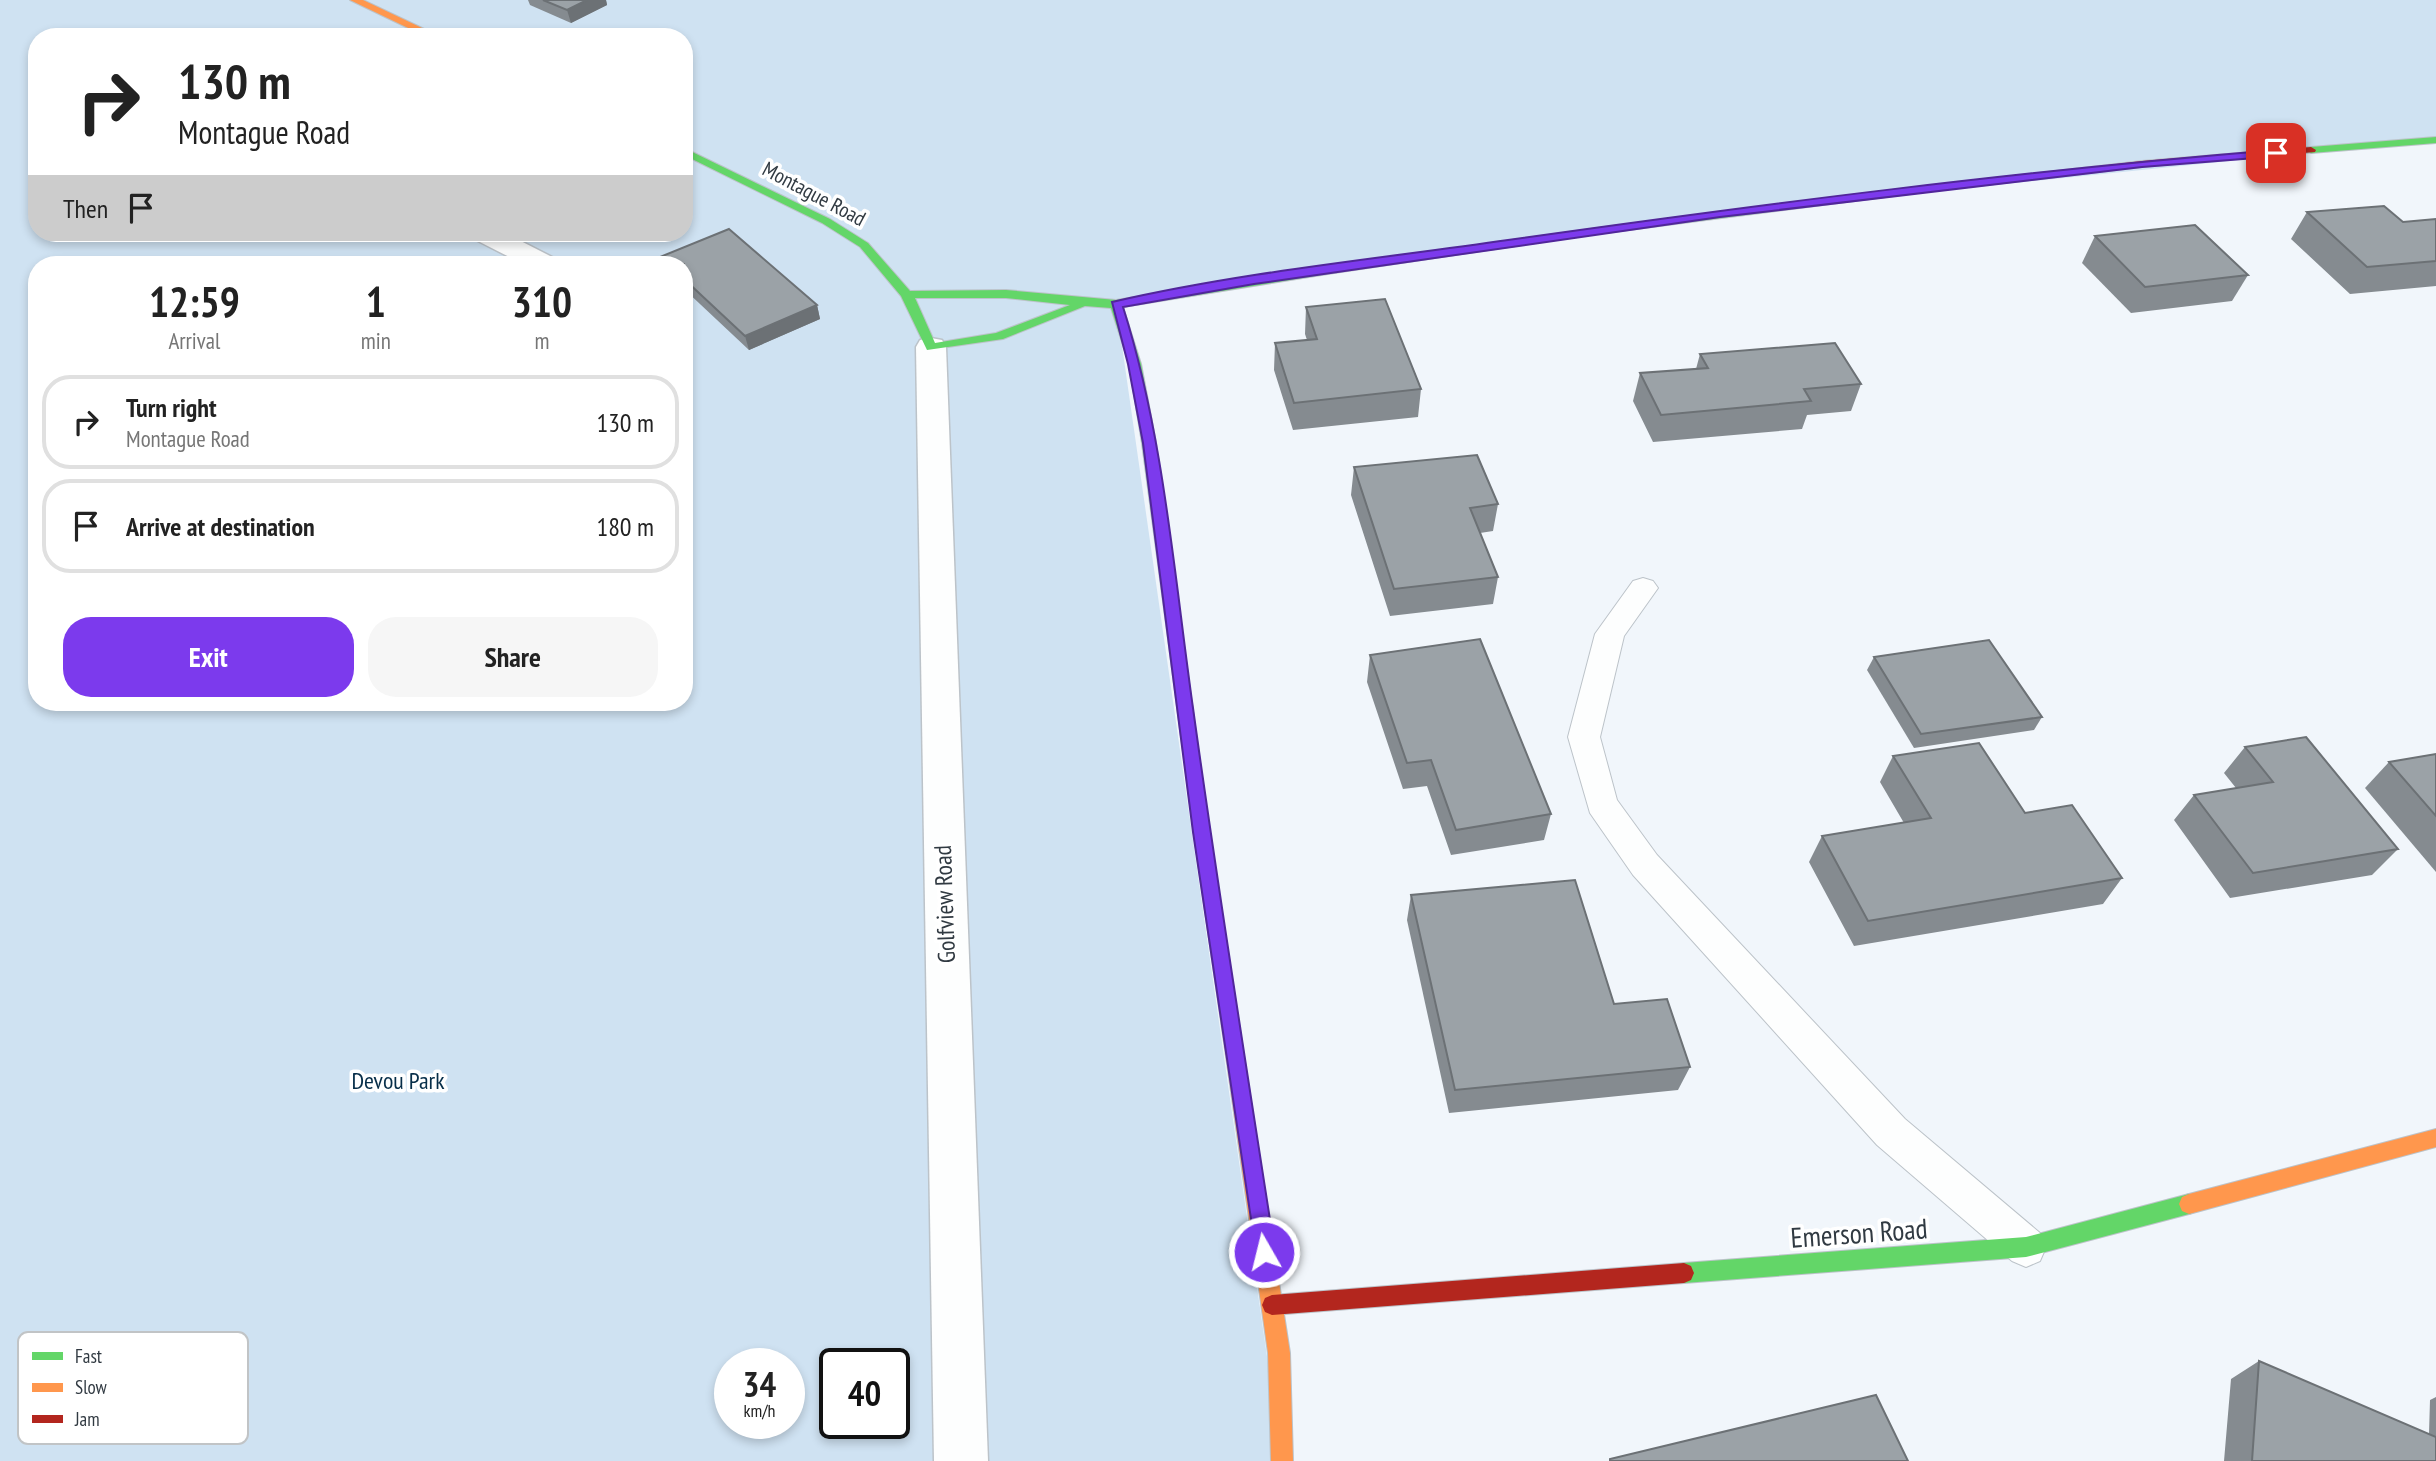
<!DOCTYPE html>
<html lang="en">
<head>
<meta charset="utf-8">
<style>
  body { margin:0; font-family:"PT Sans Narrow",sans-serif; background:#f6f6f6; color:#222; height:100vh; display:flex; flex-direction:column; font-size:26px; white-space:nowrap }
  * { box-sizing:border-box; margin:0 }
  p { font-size:23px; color:#767676 }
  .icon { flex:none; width:38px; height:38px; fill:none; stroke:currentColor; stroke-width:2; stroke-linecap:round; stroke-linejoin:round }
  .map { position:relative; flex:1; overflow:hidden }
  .side { position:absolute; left:28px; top:256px; width:665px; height:455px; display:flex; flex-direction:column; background:#fff; border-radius:28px; box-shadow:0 4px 10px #0003 }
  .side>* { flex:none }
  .hud { position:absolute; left:28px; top:28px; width:665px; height:214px; border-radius:28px; box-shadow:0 4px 10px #0003; background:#fff; color:#222; overflow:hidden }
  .speed { position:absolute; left:714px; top:1348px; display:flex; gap:14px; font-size:35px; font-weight:700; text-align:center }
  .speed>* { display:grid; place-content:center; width:91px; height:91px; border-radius:50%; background:#fff; box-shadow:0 4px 10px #0003; line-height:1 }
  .speed small { font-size:18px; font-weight:400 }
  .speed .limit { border:4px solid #111; border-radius:10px; background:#fff; color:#111 }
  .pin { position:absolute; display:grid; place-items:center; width:60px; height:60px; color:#fff; margin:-30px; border-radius:14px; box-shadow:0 4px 10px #0006 }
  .me { position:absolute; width:77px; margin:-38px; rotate:352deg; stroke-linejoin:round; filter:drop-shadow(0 0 5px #0008) }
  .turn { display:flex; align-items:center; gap:24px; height:147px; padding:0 35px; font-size:32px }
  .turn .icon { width:91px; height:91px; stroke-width:2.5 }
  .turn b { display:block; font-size:49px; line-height:60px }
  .then { display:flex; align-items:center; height:66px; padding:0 35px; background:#0003; gap:14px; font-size:26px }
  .eta { display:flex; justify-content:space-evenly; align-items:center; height:119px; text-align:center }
  .eta b { font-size:42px; font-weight:600; line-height:49px }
  .action { display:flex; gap:14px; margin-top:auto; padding:14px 35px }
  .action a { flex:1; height:80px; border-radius:28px; background:#7c3aed; color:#fff; font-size:28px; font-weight:600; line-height:80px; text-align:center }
  .action a+a { background:#f6f6f6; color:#222 }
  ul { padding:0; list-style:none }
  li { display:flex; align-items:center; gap:21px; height:94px; margin:0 14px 10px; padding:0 21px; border:4px solid #e0e0e0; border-radius:28px }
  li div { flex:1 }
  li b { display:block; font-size:26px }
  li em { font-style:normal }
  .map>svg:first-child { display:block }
  .green { fill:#cfe2f2; fill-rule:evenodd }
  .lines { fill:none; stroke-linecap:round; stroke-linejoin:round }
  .lane-casing { stroke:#bcc3c9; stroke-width:2 }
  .street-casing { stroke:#bcc3c9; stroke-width:3 }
  .fast-casing { stroke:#bcc3c9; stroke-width:2 }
  .slow-casing { stroke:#bcc3c9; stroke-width:2 }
  .jam-casing { stroke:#bcc3c9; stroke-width:2 }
  .lane { fill:#fdfefe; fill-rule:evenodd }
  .street { fill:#fdfefe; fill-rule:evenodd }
  .fast { fill:#63d668; fill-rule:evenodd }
  .slow { fill:#ff974d; fill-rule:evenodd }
  .jam { fill:#b3261e; fill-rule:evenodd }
  .wall { fill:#858b90 }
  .shaded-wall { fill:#6c7175 }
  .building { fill:#9ba2a7; stroke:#6c7175; stroke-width:2 }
  .route { fill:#7c3aed; stroke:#51269a; stroke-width:2 }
  .labels { text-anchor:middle; stroke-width:7; stroke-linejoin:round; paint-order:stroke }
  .far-street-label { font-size:21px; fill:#313a42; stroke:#fff }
  .street-label { font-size:24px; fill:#313a42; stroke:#fff }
  .park-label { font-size:24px; fill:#072e49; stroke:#fff }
  .near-street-label { font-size:28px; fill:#313a42; stroke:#fff }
  .key { fill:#fff; stroke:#c1c4c6; stroke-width:2 }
  .key-label { font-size:19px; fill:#313a42 }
</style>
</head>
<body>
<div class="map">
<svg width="2436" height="1461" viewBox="0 0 2436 1461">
  <rect width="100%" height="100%" fill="#f1f6fb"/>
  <!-- green -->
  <path class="green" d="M0,0H2436V140L1720,213L1116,304L1282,1461H0ZM37,37H684V233H37ZM37,264H684V702H37ZM730,1363H789V1423H730ZM835,1363H894V1423H835Z"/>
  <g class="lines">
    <!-- lane casing -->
    <g class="lane-casing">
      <path id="lane" d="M1643,578L1653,581L1658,588L1624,636L1600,737L1617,800L1657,855L1905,1119L2040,1233L2046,1247L2040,1261L2026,1267L2012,1261L1877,1145L1633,875L1590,813L1568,737L1595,634L1633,581Z"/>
    </g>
    <!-- street casing -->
    <g class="street-casing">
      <g id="street">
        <path d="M470,233H505L554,258L558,264H523L474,239Z"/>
        <path d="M931,338L942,340L946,347L988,1461H934L916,347L920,340Z"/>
      </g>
    </g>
    <!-- fast casing -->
    <g class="fast-casing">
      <g id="fast">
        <path d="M2436,137V143L2311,153L2306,150L2311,147Z"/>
        <path d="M684,148L830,219L868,243L910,291L1006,290L1116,300L1338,266V272L1334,273L1123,307L1141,364L1156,443L1211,842L1209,847L1203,849L1197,847L1195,842L1142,443L1129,364L1111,308L1085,306L1003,339L927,350L901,296L860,247L822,223L684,155ZM915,298H1006L1070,305L996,333L935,343Z"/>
        <path d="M1968,181L1974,184L1972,186L1605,233L1599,230L1605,227Z"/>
        <path d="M2189,1194L2196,1197L2199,1204L2196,1211L2189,1214L2026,1257L1684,1283L1677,1280L1674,1273L1677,1266L1684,1263L2026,1237Z"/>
      </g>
    </g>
    <!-- slow casing -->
    <g class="slow-casing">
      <g id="slow">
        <path d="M350,0H363L441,37H427Z"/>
        <path d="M1605,227L1609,228V232L1334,273L1328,269L1334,265Z"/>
        <path d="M1235,1048L1242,1050L1244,1056L1290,1353L1293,1461H1271L1268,1353L1226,1056L1228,1050Z"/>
        <path d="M2436,1129V1147L2189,1214L2182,1211L2179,1204L2182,1197L2189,1194Z"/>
      </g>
    </g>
    <!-- jam casing -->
    <g class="jam-casing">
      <g id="jam">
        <path d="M2311,147L2316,150L2315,152L2142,167L1968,187L1962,184L1968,181L2142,161Z"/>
        <path d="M1203,835L1209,837L1211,842L1244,1056L1242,1062L1235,1064L1228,1062L1226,1056L1195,842L1197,837Z"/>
        <path d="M1684,1263L1691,1266L1694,1273L1691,1280L1684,1283L1272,1315L1265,1312L1262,1305L1265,1298L1272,1295Z"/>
      </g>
    </g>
    <!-- lane -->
    <use href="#lane" class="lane"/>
    <!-- street -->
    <use href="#street" class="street"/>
    <!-- fast -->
    <use href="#fast" class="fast"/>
    <!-- slow -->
    <use href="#slow" class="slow"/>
    <!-- jam -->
    <use href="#jam" class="jam"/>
  </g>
  <!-- wall -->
  <g class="wall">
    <path d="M528,0H606L607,5L571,23L530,5Z"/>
    <path d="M2307,212L2403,222L2436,219V286L2350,294L2291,239Z"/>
    <path d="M2095,236L2248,275L2232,301L2131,313L2082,263Z"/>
    <path d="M660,257L817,305L820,319L749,350L684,289V264H662Z"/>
    <path d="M1306,307L1421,389L1418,417L1293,430L1274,370L1275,343L1307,340L1305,334Z"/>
    <path d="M1700,354L1861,384L1851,411L1807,415L1802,429L1653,442L1633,401L1640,373L1696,369Z"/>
    <path d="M1354,467L1498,504L1493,531L1480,533L1498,577L1493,604L1390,616L1351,495Z"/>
    <path d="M1370,655L1551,814L1544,840L1451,855L1427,786L1403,789L1367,682Z"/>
    <path d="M1874,657L2042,717L2034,730L1914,748L1867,670Z"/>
    <path d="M2245,747L2398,849L2372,875L2230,898L2174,820L2194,795L2236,788L2224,773Z"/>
    <path d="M2436,754V872L2365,788L2389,762Z"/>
    <path d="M1893,756L2025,813L2122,878L2103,904L1854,946L1809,862L1822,836L1904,823L1880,782Z"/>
    <path d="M1411,895L1614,1004L1690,1067L1678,1090L1449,1113L1407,920Z"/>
    <path d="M2259,1361L2429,1434L2430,1400L2436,1397V1461H2224L2231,1379Z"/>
  </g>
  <!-- shaded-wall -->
  <g class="shaded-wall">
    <path d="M587,0H606L607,5L571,23L567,10Z"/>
    <path d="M817,305L820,319L749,350L745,336Z"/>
  </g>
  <!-- building -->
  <g class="building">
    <path d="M543,0H587L567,10Z"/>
    <path d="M2384,206L2403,222L2436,219V261L2367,267L2307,212Z"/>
    <path d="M2195,225L2248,275L2145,287L2095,236Z"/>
    <path d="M729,229L817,305L745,336L684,279V264H668L660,257Z"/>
    <path d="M1385,299L1421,389L1294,403L1275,343L1317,339L1306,307Z"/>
    <path d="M1835,343L1861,384L1804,389L1811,401L1661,415L1640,373L1708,368L1700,354Z"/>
    <path d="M1477,455L1498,504L1470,508L1498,577L1394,589L1354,467Z"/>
    <path d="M1480,639L1551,814L1456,830L1431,760L1407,763L1370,655Z"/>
    <path d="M1989,640L2042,717L1921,734L1874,657Z"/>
    <path d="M2306,737L2398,849L2253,873L2194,795L2273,782L2245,747Z"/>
    <path d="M1979,743L2025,813L2072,805L2122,878L1868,921L1822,836L1931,818L1893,756Z"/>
    <path d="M2436,754V816L2389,762Z"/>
    <path d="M1575,880L1614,1004L1667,999L1690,1067L1455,1090L1411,895Z"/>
    <path d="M2259,1361L2436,1437V1461H2252Z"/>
    <path d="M1876,1395L1908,1461H1610V1459Z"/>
  </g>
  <!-- route -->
  <path class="route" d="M2276,150L2280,151V156L2142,167L1720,217L1254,284L1123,307C1164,436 1174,574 1193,708C1218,890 1247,1071 1275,1252L1272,1259L1264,1262L1257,1259L1193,832L1143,443L1128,364L1112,302C1242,272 1377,259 1508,240C1763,204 2019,171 2276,150Z"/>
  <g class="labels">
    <!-- far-street labels -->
    <g class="far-street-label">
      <text transform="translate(814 194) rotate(28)" y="7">Montague Road</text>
    </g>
    <!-- street labels -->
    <g class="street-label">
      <text transform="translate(945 904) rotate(-92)" y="8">Golfview Road</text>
    </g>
    <!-- park labels -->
    <g class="park-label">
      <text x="398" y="1089">Devou Park</text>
    </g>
    <!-- near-street labels -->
    <g class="near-street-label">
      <text transform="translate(1859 1233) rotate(-4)" y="10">Emerson Road</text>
    </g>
  </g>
  <!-- legend -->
  <rect x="18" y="1332" width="230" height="112" rx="10" class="key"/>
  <rect x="32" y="1352" width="31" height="8" fill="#63d668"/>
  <rect x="32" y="1383" width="31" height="9" fill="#ff974d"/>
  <rect x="32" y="1415" width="31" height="8" fill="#b3261e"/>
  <g class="key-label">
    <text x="75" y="1363">Fast</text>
    <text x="75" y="1394">Slow</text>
    <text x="75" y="1426">Jam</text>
  </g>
</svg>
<div class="speed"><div>34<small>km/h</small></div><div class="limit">40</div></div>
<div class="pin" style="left:2276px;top:153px;background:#d93025"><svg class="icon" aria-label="arrive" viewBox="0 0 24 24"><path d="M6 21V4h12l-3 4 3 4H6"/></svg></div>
<svg class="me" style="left:1264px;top:1252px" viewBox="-20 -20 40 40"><circle r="17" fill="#7c3aed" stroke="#fff" stroke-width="3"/><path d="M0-11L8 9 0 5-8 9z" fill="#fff"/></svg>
<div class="hud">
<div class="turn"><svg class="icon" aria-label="right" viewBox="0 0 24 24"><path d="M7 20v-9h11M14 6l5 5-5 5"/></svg><div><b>130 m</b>Montague Road</div></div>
<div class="then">Then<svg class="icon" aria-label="arrive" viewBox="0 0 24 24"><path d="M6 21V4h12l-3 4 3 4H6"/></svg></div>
</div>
<section class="side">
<div class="eta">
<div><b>12:59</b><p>Arrival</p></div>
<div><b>1</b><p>min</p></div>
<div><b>310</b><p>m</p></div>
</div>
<ul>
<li><svg class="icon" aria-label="right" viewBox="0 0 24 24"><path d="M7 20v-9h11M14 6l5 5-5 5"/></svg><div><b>Turn right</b><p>Montague Road</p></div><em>130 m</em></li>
<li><svg class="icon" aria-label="arrive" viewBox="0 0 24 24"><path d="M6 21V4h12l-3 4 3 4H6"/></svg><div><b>Arrive at destination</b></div><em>180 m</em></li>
</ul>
<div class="action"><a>Exit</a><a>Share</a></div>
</section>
</div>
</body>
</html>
